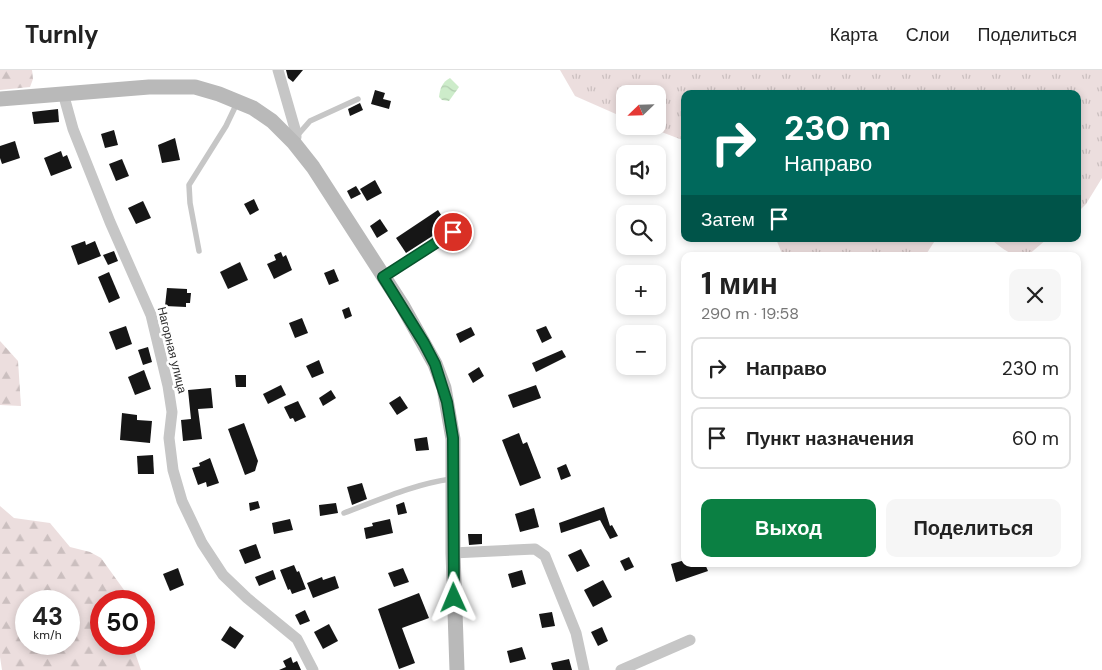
<!DOCTYPE html>
<html lang="ru">
<head>
<meta charset="utf-8">
<style>
  body { margin:0; font-family:"DM Sans",sans-serif; background:#f6f6f6; color:#222; height:100vh; display:flex; flex-direction:column; font-size:19px; white-space:nowrap }
  * { box-sizing:border-box; margin:0 }
  p { font-size:16px; color:#767676 }
  .icon { flex:none; width:28px; height:28px; fill:none; stroke:currentColor; stroke-width:2; stroke-linecap:round; stroke-linejoin:round }
  .map { position:relative; flex:1; overflow:hidden }
  .drawer { position:absolute; left:681px; top:182px; width:400px; height:315px; display:flex; flex-direction:column; background:#fff; border-radius:10px; box-shadow:0 2px 8px #0003 }
  .drawer>* { flex:none }
  .guide { position:absolute; left:681px; top:20px; width:400px; height:152px; border-radius:10px; box-shadow:0 2px 8px #0003; background:#00695c; color:#fff; overflow:hidden }
  .needle { width:32px; rotate:247deg }
  .fabs { position:absolute; left:616px; top:15px; display:grid; gap:10px }
  .fabs a { display:grid; place-items:center; width:50px; height:50px; border-radius:10px; background:#fff; box-shadow:0 2px 8px #0003; font-size:25px }
  .speed { position:absolute; left:15px; top:520px; display:flex; gap:10px; font-size:25px; font-weight:700; text-align:center }
  .speed>* { display:grid; place-content:center; width:65px; height:65px; border-radius:50%; background:#fff; box-shadow:0 2px 8px #0003; line-height:1 }
  .speed small { font-size:12px; font-weight:400 }
  .speed .limit { border:8px solid #d22; background:#fff; color:#111 }
  .pin { position:absolute; display:grid; place-items:center; width:42px; height:42px; color:#fff; margin:-21px; border:2px solid #fff; border-radius:50%; box-shadow:0 1px 5px #0007 }
  .me { position:absolute; width:55px; margin:-28px; rotate:359deg; stroke-linejoin:round; filter:drop-shadow(0 0 4px #0008) }
  .turn { display:flex; align-items:center; gap:18px; height:105px; padding:0 20px; font-size:22px }
  .turn .icon { width:65px; height:65px; stroke-width:2.5 }
  .turn b { display:block; font-size:35px; line-height:42px }
  .then { display:flex; align-items:center; height:48px; padding:0 20px; background:#0003; gap:10px; font-size:19px }
  .round { display:grid; place-items:center; flex:none; width:52px; height:52px; border-radius:10px; background:#f6f6f6 }
  .summary { display:flex; align-items:center; justify-content:space-between; height:85px; padding:0 20px }
  h1 { font-size:30px; font-weight:800; line-height:38px }
  .button { display:flex; gap:10px; margin-top:auto; padding:10px 20px }
  .button a { flex:1; height:58px; border-radius:10px; background:#0b8043; color:#fff; font-size:20px; font-weight:800; line-height:58px; text-align:center }
  .button a+a { background:#f6f6f6; color:#222 }
  ul { padding:0; list-style:none }
  li { display:flex; align-items:center; gap:15px; height:62px; margin:0 10px 8px; padding:0 10px; border:2px solid #e0e0e0; border-radius:10px }
  li div { flex:1 }
  li b { display:block; font-size:19px }
  li em { font-style:normal }
  header { display:flex; align-items:center; gap:30px; box-sizing:border-box; height:70px; padding:0 25px; background:#fff; border-bottom:1px solid #e0e0e0 }
  header strong { font-size:24px }
  nav { display:flex; gap:28px; margin-inline-start:auto; font-size:18px }
  .map>svg:first-child { display:block }
  .grass { fill:url(#grass-tufts) }
  .forest { fill:url(#forest-firs); fill-rule:evenodd }
  .water { fill:url(#water-waves) }
  .building { fill:#161616 }
  .lines { fill:none; stroke-linecap:round; stroke-linejoin:round }
  .lane { stroke:#c6c6c6; stroke-width:5.5 }
  .street { stroke:#c6c6c6; stroke-width:11 }
  .secondary { stroke:#b9b9b9; stroke-width:15 }
  .route-casing { stroke:#07532c; stroke-width:12 }
  .route { stroke:#0b8043; stroke-width:9 }
  .labels { text-anchor:middle; stroke-width:5; stroke-linejoin:round; paint-order:stroke }
  .street-label { font-size:12px; fill:#2f2f2f; stroke:#fff }
</style>
</head>
<body>
<header>
<strong>Turnly</strong>
<nav><a>Карта</a><a>Слои</a><a>Поделиться</a></nav>
</header>
<div class="map">
<svg width="1102" height="600" viewBox="0 0 1102 600">
  <defs>
    <pattern id="grass-tufts" width="24" height="20" patternUnits="userSpaceOnUse" patternTransform="scale(1.25)"><rect width="24" height="20" fill="#ecdede"/><path d="M3 7l-1-3M5 7V3M7 7l1-3M15 17l-1-3M17 17v-4M19 17l1-3" fill="none" stroke="#cbbfbf"/></pattern>
    <pattern id="forest-firs" width="22" height="20" patternUnits="userSpaceOnUse" patternTransform="scale(1.25)"><rect width="22" height="20" fill="#ecdede"/><path d="M5 1l3.5 6h-7zM16 11l3.5 6h-7z" fill="#cbbfbf"/></pattern>
    <pattern id="water-waves" width="16" height="10" patternUnits="userSpaceOnUse" patternTransform="scale(1.25)"><rect width="16" height="10" fill="#cdecca"/><path d="M0 5q4-4 8 0t8 0" fill="none" stroke="#b0cbae"/></pattern>
  </defs>
  <rect width="100%" height="100%" fill="#fff"/>
  <!-- grass -->
  <g class="grass">
    <path d="M560,0H1102V108L1086,134L1078,142V24H685V71L646,56H658V24H625V48L575,26Z"/>
    <path d="M776,169H936L925,186H783Z"/>
    <path d="M991,169H1047L1027,186C1011,186 1002,179 991,169Z"/>
  </g>
  <!-- forest -->
  <g class="forest">
    <path d="M0,0H32L33,9L30,17L0,20Z"/>
    <path d="M0,271L18,291L21,336L0,335Z"/>
    <path d="M0,436L14,448L50,453L70,477L90,482L101,488L132,531H101V574H132L141,600H2L0,587ZM26,531H69V574H26Z"/>
  </g>
  <!-- water -->
  <path class="water" d="M450,8L459,17L449,31L442,30L439,27C440,19 442,12 450,8Z"/>
  <!-- building -->
  <g class="building">
    <path d="M286,0H303L293,12L288,8Z"/>
    <path d="M375,20L385,23L383,29L391,31L389,39L371,34Z"/>
    <path d="M360,33L363,40L350,46L348,39Z"/>
    <path d="M58,39L59,52L34,54L32,42Z"/>
    <path d="M114,60L118,75L105,78L101,64Z"/>
    <path d="M175,68L180,90L162,93L158,75Z"/>
    <path d="M15,71L20,88L2,94L0,88V76Z"/>
    <path d="M61,81L63,87L67,85L72,98L51,106L44,88Z"/>
    <path d="M122,89L129,106L116,111L109,94Z"/>
    <path d="M375,110L382,123L367,131L360,119Z"/>
    <path d="M356,116L361,124L351,129L347,121Z"/>
    <path d="M254,129L259,140L250,145L244,134Z"/>
    <path d="M143,131L151,148L136,154L128,138Z"/>
    <path d="M438,140L448,156L406,183L396,168Z"/>
    <path d="M380,149L388,161L377,168L370,156Z"/>
    <path d="M85,171L86,175L95,171L101,186L78,195L71,176Z"/>
    <path d="M114,181L118,191L108,195L103,185Z"/>
    <path d="M281,182L283,187L286,185L292,200L274,209L267,194L276,190L274,185Z"/>
    <path d="M240,192L248,210L228,219L220,202Z"/>
    <path d="M334,199L339,211L329,215L324,203Z"/>
    <path d="M109,202L120,228L109,233L98,207Z"/>
    <path d="M167,218L187,219V223H191L190,233H186V237L165,236Z"/>
    <path d="M349,237L352,246L345,249L342,240Z"/>
    <path d="M302,248L308,263L295,268L289,253Z"/>
    <path d="M126,256L132,274L116,280L109,262Z"/>
    <path d="M546,256L552,268L542,273L536,260Z"/>
    <path d="M471,257L475,265L460,273L456,264Z"/>
    <path d="M148,277L152,292L143,295L138,280Z"/>
    <path d="M562,280L566,287L536,302L532,293Z"/>
    <path d="M319,290L324,303L312,308L306,296Z"/>
    <path d="M479,297L484,306L473,313L468,304Z"/>
    <path d="M144,300L151,319L135,325L128,307Z"/>
    <path d="M235,305H246V317H236Z"/>
    <path d="M281,315L286,325L268,334L263,324Z"/>
    <path d="M536,315L541,328L513,338L508,325Z"/>
    <path d="M211,318L213,338L198,339L202,369L183,371L181,350L191,349L188,320Z"/>
    <path d="M331,320L336,328L323,336L319,328Z"/>
    <path d="M400,326L408,338L397,345L389,333Z"/>
    <path d="M298,331L306,347L295,352L293,348L290,349L284,337Z"/>
    <path d="M122,343L137,345V350L152,351L150,373L120,370Z"/>
    <path d="M244,353L258,391L255,401L245,405L228,359Z"/>
    <path d="M519,363L523,374L527,372L541,408L520,416L502,370Z"/>
    <path d="M427,367L429,380L416,381L414,369Z"/>
    <path d="M153,385L154,404H138L137,386Z"/>
    <path d="M210,388L219,413L207,417L206,412L198,415L192,398L200,396L199,393Z"/>
    <path d="M566,394L571,406L561,410L557,398Z"/>
    <path d="M362,413L367,429L352,435L347,417Z"/>
    <path d="M258,431L260,438L250,441L249,433Z"/>
    <path d="M404,432L407,443L398,445L396,435Z"/>
    <path d="M336,433L338,443L320,446L319,435Z"/>
    <path d="M604,437L610,456L612,455L618,466L610,469L600,450L561,463L559,453Z"/>
    <path d="M534,438L539,457L520,462L515,444Z"/>
    <path d="M290,449L293,460L274,464L272,453Z"/>
    <path d="M390,449L393,463L366,469L364,458L373,456L372,453Z"/>
    <path d="M468,464H482V474L469,475Z"/>
    <path d="M256,474L261,488L245,494L239,480Z"/>
    <path d="M581,479L590,496L577,502L568,485Z"/>
    <path d="M629,487L634,497L625,501L620,491Z"/>
    <path d="M685,490V494H705L708,501L676,512L671,494Z"/>
    <path d="M294,495L297,502L299,501L306,519L292,524L290,519L288,520L280,500Z"/>
    <path d="M178,498L184,515L170,521L163,504Z"/>
    <path d="M403,498L409,512L394,517L388,503Z"/>
    <path d="M273,500L276,509L259,516L255,507Z"/>
    <path d="M522,500L526,514L512,518L508,504Z"/>
    <path d="M335,506L339,518L313,528L307,513L322,507L323,510Z"/>
    <path d="M603,510L612,527L593,537L584,520Z"/>
    <path d="M419,523L429,548L402,558L415,593L399,599L378,539Z"/>
    <path d="M305,540L310,551L300,555L295,545Z"/>
    <path d="M552,542L555,556L542,558L539,544Z"/>
    <path d="M329,554L338,571L323,579L314,562Z"/>
    <path d="M230,556L244,566L235,579L221,570Z"/>
    <path d="M602,557L608,571L598,576L591,562Z"/>
    <path d="M522,577L526,589L510,593L507,581Z"/>
    <path d="M291,587L293,593L297,591L301,600H279L286,597L283,591Z"/>
    <path d="M569,589L572,600H553L551,593Z"/>
  </g>
  <g class="lines">
    <!-- lane -->
    <g class="lane">
      <path d="M296,67L310,51L358,29"/>
      <path d="M199,181L190,133L189,115L226,56L237,33"/>
      <path d="M385,206L453,162"/>
      <path d="M344,443C379,430 414,414 451,409"/>
    </g>
    <!-- street -->
    <g class="street">
      <path d="M278,0L295,59L296,67L294,73"/>
      <path d="M63,23L73,59L110,152L151,245L168,316L172,342L169,368L173,400L182,431L202,473L223,505L247,528L297,569L313,600"/>
      <path d="M453,483L535,479L545,486L576,563L584,600"/>
      <path d="M621,600L690,570"/>
    </g>
    <!-- secondary -->
    <path class="secondary" d="M0,29L149,17H195L219,24L253,38L272,51L294,73L313,97L402,235L435,294L444,318L453,369V483L457,600"/>
  </g>
  <g class="lines">
    <!-- route casing -->
    <g class="route-casing">
      <path id="route" d="M453,162L383,207L424,273L435,294L447,332L453,368L454,528"/>
    </g>
    <!-- route -->
    <use href="#route" class="route"/>
  </g>
  <g class="labels">
    <!-- street labels -->
    <g class="street-label">
      <text transform="translate(172 280) rotate(76)" y="4">Нагорная улица</text>
    </g>
  </g>
</svg>
<div class="fabs">
<a><svg class="needle" viewBox="-14 -14 28 28"><path d="M0-13l5 13h-10z" fill="#e53935"/><path d="M0 13l5-13h-10z" fill="#767676"/></svg></a>
<a><svg class="icon" aria-label="sound" viewBox="0 0 24 24"><path d="M4 9h4l5-4v14l-5-4H4zM17 9q2 3 0 6"/></svg></a>
<a><svg class="icon" aria-label="search" viewBox="0 0 24 24"><circle cx="10" cy="10" r="6"/><path d="M15 15l6 6"/></svg></a>
<a>+</a>
<a>−</a>
</div>
<div class="speed"><div>43<small>km/h</small></div><div class="limit">50</div></div>
<div class="pin" style="left:453px;top:162px;background:#d93025"><svg class="icon" aria-label="arrive" viewBox="0 0 24 24"><path d="M6 21V4h12l-3 4 3 4H6"/></svg></div>
<svg class="me" style="left:454px;top:528px" viewBox="-20 -20 40 40"><path d="M0-17L14 15 0 8-14 15z" fill="#0b8043" stroke="#fff" stroke-width="4"/></svg>
<div class="guide">
<div class="turn"><svg class="icon" aria-label="right" viewBox="0 0 24 24"><path d="M7 20v-9h11M14 6l5 5-5 5"/></svg><div><b>230 m</b>Направо</div></div>
<div class="then">Затем<svg class="icon" aria-label="arrive" viewBox="0 0 24 24"><path d="M6 21V4h12l-3 4 3 4H6"/></svg></div>
</div>
<section class="drawer">
<div class="summary"><div><h1>1 мин</h1><p>290 m · 19:58</p></div><a class="round"><svg class="icon" aria-label="close" viewBox="0 0 24 24"><path d="M6 6l12 12M18 6L6 18"/></svg></a></div>
<ul>
<li><svg class="icon" aria-label="right" viewBox="0 0 24 24"><path d="M7 20v-9h11M14 6l5 5-5 5"/></svg><div><b>Направо</b></div><em>230 m</em></li>
<li><svg class="icon" aria-label="arrive" viewBox="0 0 24 24"><path d="M6 21V4h12l-3 4 3 4H6"/></svg><div><b>Пункт назначения</b></div><em>60 m</em></li>
</ul>
<div class="button"><a>Выход</a><a>Поделиться</a></div>
</section>
</div>
</body>
</html>
